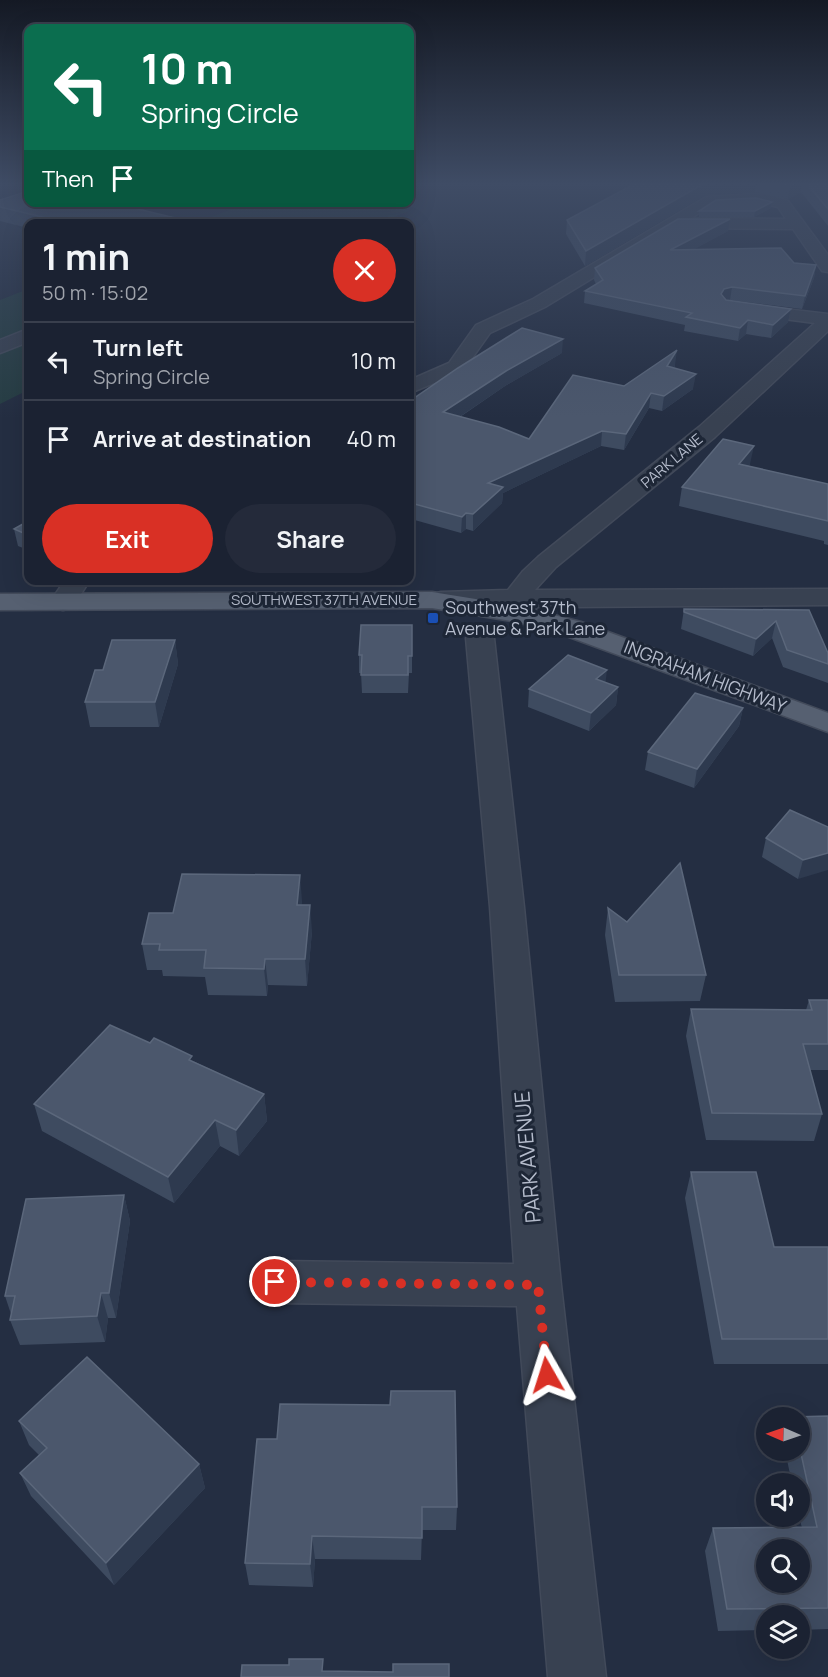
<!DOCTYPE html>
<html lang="en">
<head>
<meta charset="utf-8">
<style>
  body { margin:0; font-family:Manrope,sans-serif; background:#242a3a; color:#f1f3f6; height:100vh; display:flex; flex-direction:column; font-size:22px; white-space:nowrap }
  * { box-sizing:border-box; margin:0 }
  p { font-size:20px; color:#a0a4ac }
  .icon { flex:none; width:33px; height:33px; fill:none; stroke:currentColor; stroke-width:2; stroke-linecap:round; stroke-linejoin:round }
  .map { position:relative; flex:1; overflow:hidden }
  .sheet { position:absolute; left:24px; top:219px; width:390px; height:366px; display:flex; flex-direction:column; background:#1b2232; border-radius:12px; box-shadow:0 6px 24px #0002,0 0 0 2px #393f4d }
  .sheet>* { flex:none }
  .banner { position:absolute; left:24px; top:24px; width:390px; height:183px; border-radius:12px; box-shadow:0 6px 24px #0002,0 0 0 2px #393f4d; background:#0b6e4f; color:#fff; overflow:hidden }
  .needle { width:39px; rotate:272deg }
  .controls { position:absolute; left:756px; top:1407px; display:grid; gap:12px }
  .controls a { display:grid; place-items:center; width:54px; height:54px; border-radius:50%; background:#1b2232; box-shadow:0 6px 24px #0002,0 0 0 2px #393f4d; font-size:30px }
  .pin { position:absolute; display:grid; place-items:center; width:51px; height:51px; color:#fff; margin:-26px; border:3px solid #fff; border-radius:50%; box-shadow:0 2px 6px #0007 }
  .me { position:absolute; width:66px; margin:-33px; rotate:354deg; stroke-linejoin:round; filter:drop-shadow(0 0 4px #0008) }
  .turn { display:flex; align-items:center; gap:21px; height:126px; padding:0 18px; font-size:27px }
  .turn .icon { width:78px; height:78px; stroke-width:2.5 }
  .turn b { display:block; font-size:42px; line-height:51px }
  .then { display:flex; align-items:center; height:57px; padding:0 18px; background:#0003; gap:12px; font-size:22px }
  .round { display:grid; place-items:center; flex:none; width:63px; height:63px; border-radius:32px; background:#242a3a }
  .summary { display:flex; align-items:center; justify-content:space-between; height:102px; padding:0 18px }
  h1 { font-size:36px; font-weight:700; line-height:45px }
  .action { display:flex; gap:12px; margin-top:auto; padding:12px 18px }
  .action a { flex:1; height:69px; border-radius:36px; background:#d93025; color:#fff; font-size:24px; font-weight:700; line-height:69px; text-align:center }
  .action a+a { background:#242a3a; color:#f1f3f6 }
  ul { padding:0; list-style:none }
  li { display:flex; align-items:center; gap:18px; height:78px; padding:0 18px; border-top:2px solid #393f4d }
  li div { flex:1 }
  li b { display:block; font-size:22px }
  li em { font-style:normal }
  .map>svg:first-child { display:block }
  .green { fill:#263d43 }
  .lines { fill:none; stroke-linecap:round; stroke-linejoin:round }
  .minor-casing { stroke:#424a5a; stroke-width:3 }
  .major-casing { stroke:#424a5a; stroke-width:3 }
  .minor { fill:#384151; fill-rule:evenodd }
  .major { fill:#566071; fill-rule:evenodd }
  .wall { fill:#3e4b60 }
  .shaded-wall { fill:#2e3a4f }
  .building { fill:#4b576c; stroke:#5b677b; stroke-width:1.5; fill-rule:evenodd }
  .route { stroke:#d93025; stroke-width:10; stroke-dasharray:0 18 }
  .transit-dot { fill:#1a4fb4; stroke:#1d2636; stroke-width:2 }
  .labels { text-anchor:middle; stroke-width:6; stroke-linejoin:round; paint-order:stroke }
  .far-street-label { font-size:15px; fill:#b5bccc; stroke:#1d2636 }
  .poi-label { font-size:18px; fill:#b5bccc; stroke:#1d2636; text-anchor:start }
  .street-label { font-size:18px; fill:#b5bccc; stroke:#1d2636 }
  .near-street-label { font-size:21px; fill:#b5bccc; stroke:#1d2636 }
</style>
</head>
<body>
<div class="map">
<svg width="828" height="1677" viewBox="0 0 828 1677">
  <rect width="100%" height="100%" fill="#242e42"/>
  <!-- green -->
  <g class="green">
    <path d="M375,202L410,210L380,223L194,224L247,203Z"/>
    <path d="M28,289V390L0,404V300Z"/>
  </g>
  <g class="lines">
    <!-- minor casing -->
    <g class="minor-casing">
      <g id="minor">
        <path d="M755,194L773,196L788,201L828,255V272L822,271L793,229L686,228L680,225L545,307L490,333L463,371L410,393V380L449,363L476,325L533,299L706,197ZM755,202L778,207L786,219L691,218L714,204Z"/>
        <path d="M744,304L828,314V331L715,437L556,567L535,590L828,589V605L441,608L432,606L428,600L432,594L441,592L508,590L523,571L538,557L699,427L815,323L738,313L735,309L738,305Z"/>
        <path d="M28,329V342L0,353V340Z"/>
        <path d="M65,580H90L72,608L63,610L54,608L50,602Z"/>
        <path d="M480,630L490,632L494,638L524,907L561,1285L606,1677H548L517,1306L275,1303L259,1297L252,1282L259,1267L275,1261L514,1264L490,907L466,638L470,632Z"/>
      </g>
    </g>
    <!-- major casing -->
    <g class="major-casing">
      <path id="major" d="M432,592L519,606L581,622L828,713V732L561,634L517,622L432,608L0,610V594Z"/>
    </g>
    <!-- minor -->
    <use href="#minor" class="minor"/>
    <!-- major -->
    <use href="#major" class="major"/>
  </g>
  <!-- wall -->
  <g class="wall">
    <path d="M636,183H828V226L801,192L788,199L755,192L705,195L585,266L566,234L567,220Z"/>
    <path d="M0,200L200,224H28V228L0,221Z"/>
    <path d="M772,202L771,208L754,217H699V211Z"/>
    <path d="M728,231L692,250L816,265L814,278L802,309L730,300H727L791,309L788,322L771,338L746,334L738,341L684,331L685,325L584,303L585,291L596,284L594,280L595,268Z"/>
    <path d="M562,353L505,386L460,417L529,439L624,386L675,365L674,368L693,389L662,411L649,408L624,450L601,446L503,493L502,503L473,531L466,529L461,533L411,519L410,401Z"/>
    <path d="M750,464L749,466L828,484V545L824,544V541L679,506L682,487Z"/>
    <path d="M28,521V550L18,546L14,529Z"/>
    <path d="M684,609L809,610L828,653V683L783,667L772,638L753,656L681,629Z"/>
    <path d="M412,625V673H409L408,693H362L361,673H359V655Z"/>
    <path d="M175,640L178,664L159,727H90L85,702L103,670Z"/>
    <path d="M606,683L618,687L616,705L589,731L528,707L529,689Z"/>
    <path d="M743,708L739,726L694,788L645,770L648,752Z"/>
    <path d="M828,827L798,879L762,857L766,838Z"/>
    <path d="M302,901L301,905L312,931L307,986L268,985L267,996L208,995L205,977L163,976L162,970H147L142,944L173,913Z"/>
    <path d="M608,908L627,922L706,975L700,1001L615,1002L605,935Z"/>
    <path d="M809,1000H828V1070H810L822,1114L814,1141L706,1140L686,1036L691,1009L806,1010Z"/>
    <path d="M150,1043L193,1061L264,1094L267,1121L239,1156L220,1146L174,1203L42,1131L34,1104Z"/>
    <path d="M691,1172L774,1247H828V1364H714L685,1198Z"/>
    <path d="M124,1195L130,1221L116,1318H108L105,1342L20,1345L10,1320L11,1314L5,1296Z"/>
    <path d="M828,1416V1629L800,1630V1616H766V1630L718,1631L705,1551L713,1528H802L799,1516L800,1484H792L785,1450H800V1418H792V1417Z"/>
    <path d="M19,1421L199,1464L205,1488L114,1585L31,1496L20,1473L39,1455L29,1445Z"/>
    <path d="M257,1439L457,1507L456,1530H422L421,1560L315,1559L313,1587L249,1585L245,1563Z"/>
  </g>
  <!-- shaded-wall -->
  <g class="shaded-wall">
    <path d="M705,183H757L755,192L705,195L585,266L586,251Z"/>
    <path d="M795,183H802L801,192L788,199L790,186Z"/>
    <path d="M772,202L771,208L754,217L755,211Z"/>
    <path d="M730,219L728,231L669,263L670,250Z"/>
    <path d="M816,265L814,278L802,309L805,296Z"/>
    <path d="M732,287L730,300L722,302L721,294L724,289Z"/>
    <path d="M791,309L788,322L771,338L773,325Z"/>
    <path d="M748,320L746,334L738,341L740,328Z"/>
    <path d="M563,339L562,353L505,386L443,428V412L506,371Z"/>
    <path d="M677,350L675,365L666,381L667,366Z"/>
    <path d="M696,374L693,389L662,411L664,396Z"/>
    <path d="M651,393L649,408L624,450L626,434Z"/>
    <path d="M602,431L601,446L503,493L502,503L473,531V514L488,483Z"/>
    <path d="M754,446L750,464L736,483L739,464Z"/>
    <path d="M410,503H411V519L410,520Z"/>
    <path d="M466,513V529L461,533L462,517Z"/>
    <path d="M776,621L772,638L753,656L756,639Z"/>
    <path d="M175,640L178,664L159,727L155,702Z"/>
    <path d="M607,670L605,687L596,679Z"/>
    <path d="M618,687L616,705L589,731L591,713Z"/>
    <path d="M743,708L739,726L694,788L697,769Z"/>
    <path d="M828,853V870L798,879L803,860Z"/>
    <path d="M300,875L302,901L299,931L297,905Z"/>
    <path d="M310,905L312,931L307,986L305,959Z"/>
    <path d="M265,959L268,985L267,996L264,969Z"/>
    <path d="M264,1094L267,1121L239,1156L236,1130Z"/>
    <path d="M215,1120L220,1146L174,1203L168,1177Z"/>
    <path d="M124,1195L130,1221L116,1318L109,1293Z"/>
    <path d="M101,1293L108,1318L105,1342L97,1316Z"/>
    <path d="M199,1464L205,1488L114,1585L106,1563Z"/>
    <path d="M312,1536L315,1559L313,1587L310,1564Z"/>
  </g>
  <!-- building -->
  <g class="building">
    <path d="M636,183H705L586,251L567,220Z"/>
    <path d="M777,183H795L790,186Z"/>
    <path d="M806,183H828V209Z"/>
    <path d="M28,191V202H109L200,224H72L0,207V200Z"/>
    <path d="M756,198L772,202L755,211H699L716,200Z"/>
    <path d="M678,219H730L670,250L781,248L794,263L816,265L805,296L732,287L724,289L721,294L726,300L791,309L773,325L748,320L740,328L686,317L692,313L585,291L603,280L595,268Z"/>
    <path d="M522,328L563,339L506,371L443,412L499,427L529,439L573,375L624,386L677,350L667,366L696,374L664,396L651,393L626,434L602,431L488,483L503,487L473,514L466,513L462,517L411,503H410V401L458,368Z"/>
    <path d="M723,439L754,446L739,464L828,484V521L682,487Z"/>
    <path d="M28,521V535L14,529Z"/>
    <path d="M684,609L809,610L828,653V664L787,650L776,621L756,639L684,612Z"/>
    <path d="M361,625H412V656H408V675H361L362,655H359Z"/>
    <path d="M112,640H175L155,702H85L95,670H103Z"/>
    <path d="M568,655L607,670L596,679L618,687L591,713L529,689Z"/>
    <path d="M695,693L743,708L697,769L648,752Z"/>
    <path d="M790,810L828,827V853L803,860L766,838Z"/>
    <path d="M680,863L706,975H619L608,908L627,922Z"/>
    <path d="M182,874L300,875L297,905H310L305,959H265L264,969L204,968L206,950H159L160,944H142L149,913H173Z"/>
    <path d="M809,1000H828V1044H803L822,1114L712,1113L691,1009L812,1010Z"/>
    <path d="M110,1025L150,1043L154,1038L192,1056L189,1060L264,1094L236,1130L215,1120L168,1177L34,1104Z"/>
    <path d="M691,1172H756L774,1247H828V1339H722Z"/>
    <path d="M124,1195L109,1293H101L97,1316L10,1320L15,1296H5L26,1199Z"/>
    <path d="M87,1357L199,1464L106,1563L20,1473L47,1448L19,1421Z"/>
    <path d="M391,1391H455L457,1507H422V1538L312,1536L310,1564L245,1563L257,1439H277L280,1404L390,1405Z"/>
    <path d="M828,1416V1608L727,1609L713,1528L817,1527L800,1449V1418H792V1417ZM766,1550H800V1582H766Z"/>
    <path d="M289,1659H323L322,1671L393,1672V1664H449V1677H241L242,1665H289Z"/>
  </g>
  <!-- sky -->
  <linearGradient id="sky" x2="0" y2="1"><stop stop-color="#141924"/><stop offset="0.44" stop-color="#3f4c65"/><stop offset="1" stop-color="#3f4c65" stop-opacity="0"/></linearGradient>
  <rect width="828" height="418" fill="url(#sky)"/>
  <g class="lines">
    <!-- route -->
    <path class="route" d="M275,1282L538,1285L547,1375"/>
  </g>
  <!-- markers -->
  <rect class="transit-dot" x="427" y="612" width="12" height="12" rx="3"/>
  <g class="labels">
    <!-- far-street labels -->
    <g class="far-street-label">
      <text transform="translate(672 461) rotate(-40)" y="5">PARK LANE</text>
      <text x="324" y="605">SOUTHWEST 37TH AVENUE</text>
    </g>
    <!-- poi labels -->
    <g class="poi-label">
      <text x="445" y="614">Southwest 37th<tspan x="445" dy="21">Avenue &amp; Park Lane</tspan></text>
    </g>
    <!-- street labels -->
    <g class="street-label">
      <text transform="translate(705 677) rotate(21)" y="6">INGRAHAM HIGHWAY</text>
    </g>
    <!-- near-street labels -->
    <g class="near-street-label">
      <text transform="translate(528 1157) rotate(-95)" y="7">PARK AVENUE</text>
    </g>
  </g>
</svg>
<div class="controls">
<a><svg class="needle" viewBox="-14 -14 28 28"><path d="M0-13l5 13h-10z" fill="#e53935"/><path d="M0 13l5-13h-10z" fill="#a0a4ac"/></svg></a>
<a><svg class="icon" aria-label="sound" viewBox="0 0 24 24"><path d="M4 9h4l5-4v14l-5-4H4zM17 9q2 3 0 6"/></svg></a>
<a><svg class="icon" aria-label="search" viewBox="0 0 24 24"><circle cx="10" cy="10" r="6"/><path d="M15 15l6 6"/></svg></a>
<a><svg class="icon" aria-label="layers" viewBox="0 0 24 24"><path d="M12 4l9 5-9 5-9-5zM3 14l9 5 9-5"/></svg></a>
</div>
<div class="pin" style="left:275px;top:1282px;background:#d93025"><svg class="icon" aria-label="arrive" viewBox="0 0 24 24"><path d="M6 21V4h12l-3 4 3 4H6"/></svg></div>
<svg class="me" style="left:547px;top:1375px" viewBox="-20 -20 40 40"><path d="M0-17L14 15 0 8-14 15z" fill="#d93025" stroke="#fff" stroke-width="4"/></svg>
<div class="banner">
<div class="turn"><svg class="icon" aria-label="left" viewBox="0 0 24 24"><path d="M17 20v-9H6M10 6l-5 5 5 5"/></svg><div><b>10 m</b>Spring Circle</div></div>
<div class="then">Then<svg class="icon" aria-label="arrive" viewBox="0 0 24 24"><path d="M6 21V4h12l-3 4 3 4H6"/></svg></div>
</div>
<section class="sheet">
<div class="summary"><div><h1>1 min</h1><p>50 m · 15:02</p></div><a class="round" style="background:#d93025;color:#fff"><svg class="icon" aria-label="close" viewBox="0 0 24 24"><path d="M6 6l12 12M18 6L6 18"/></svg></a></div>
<ul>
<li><svg class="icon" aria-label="left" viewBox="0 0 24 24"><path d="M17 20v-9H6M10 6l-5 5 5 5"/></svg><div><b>Turn left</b><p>Spring Circle</p></div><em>10 m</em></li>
<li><svg class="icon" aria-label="arrive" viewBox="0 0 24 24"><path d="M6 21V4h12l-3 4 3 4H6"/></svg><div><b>Arrive at destination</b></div><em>40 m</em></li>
</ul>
<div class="action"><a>Exit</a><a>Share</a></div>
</section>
</div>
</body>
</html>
